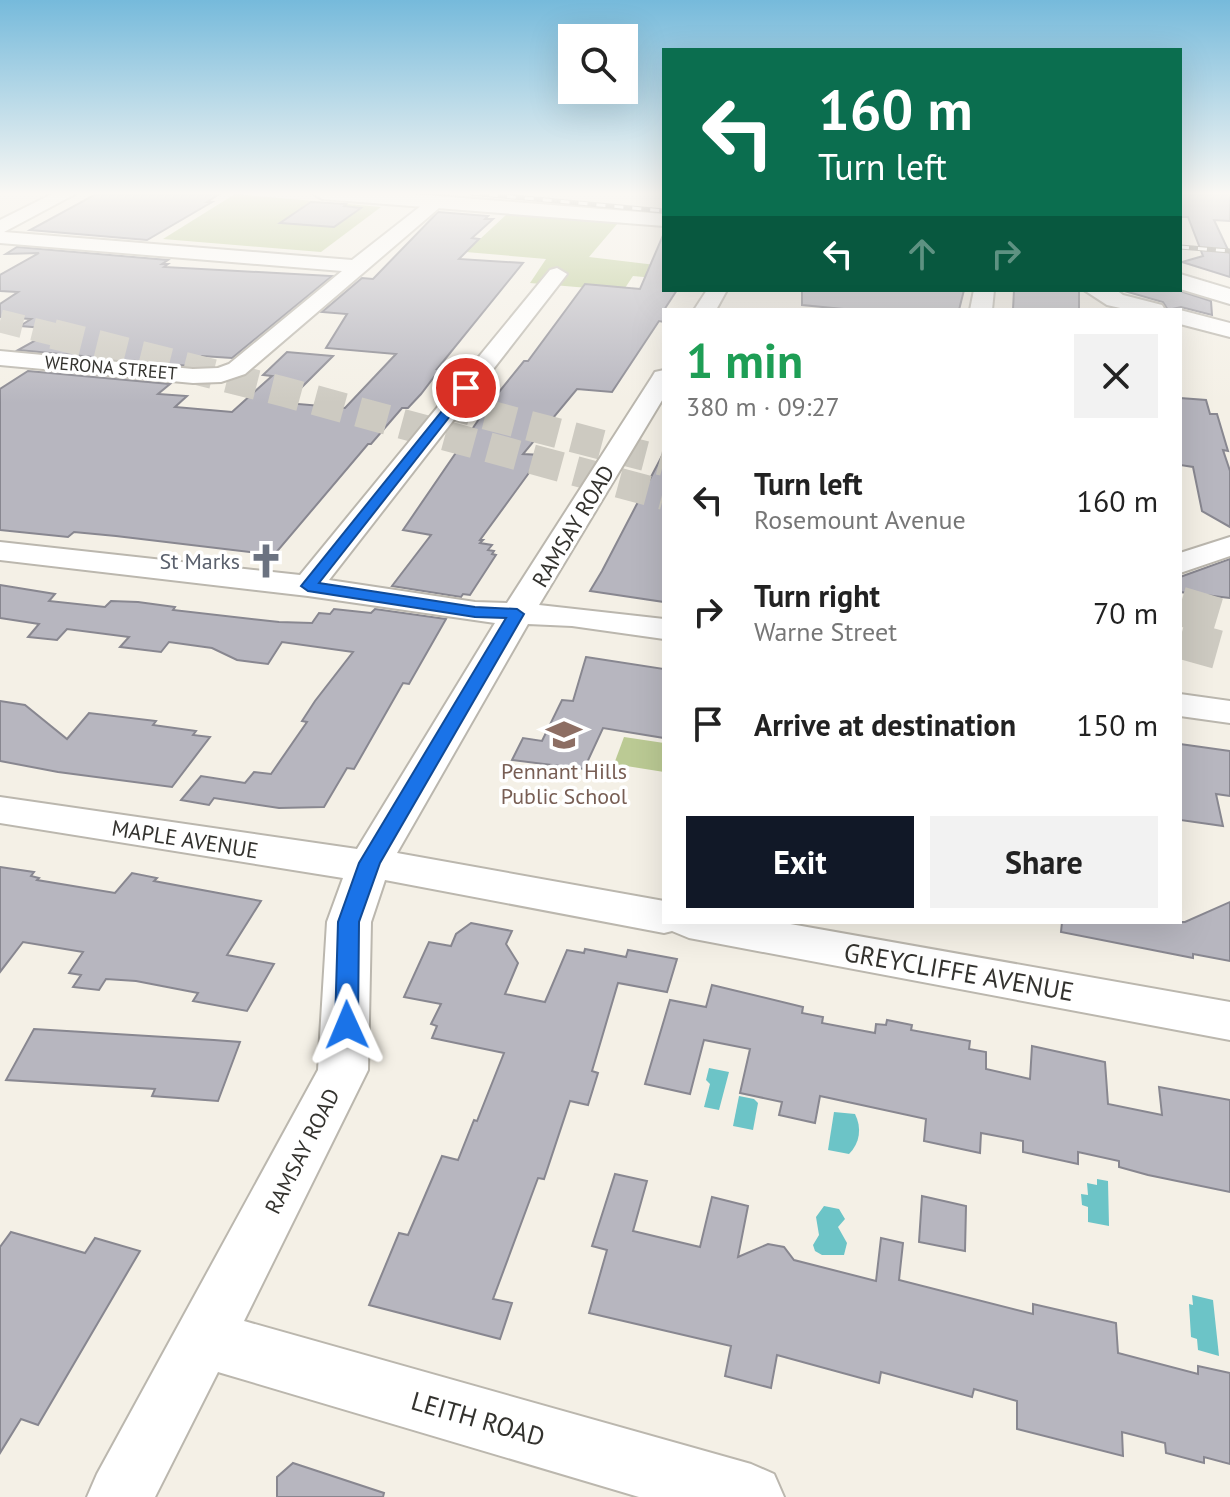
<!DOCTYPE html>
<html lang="en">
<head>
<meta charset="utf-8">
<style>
  body { margin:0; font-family:"PT Sans",sans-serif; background:#f2f2f2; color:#222; height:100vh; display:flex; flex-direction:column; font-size:30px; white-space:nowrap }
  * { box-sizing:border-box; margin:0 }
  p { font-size:26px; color:#767676 }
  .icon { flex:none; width:44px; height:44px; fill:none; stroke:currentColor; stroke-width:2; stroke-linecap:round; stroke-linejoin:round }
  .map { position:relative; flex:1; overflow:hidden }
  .sheet { position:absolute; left:662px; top:308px; width:520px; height:616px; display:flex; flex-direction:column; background:#fff; border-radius:0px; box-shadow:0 8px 32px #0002 }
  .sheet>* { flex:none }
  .top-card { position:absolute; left:662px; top:48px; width:520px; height:244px; border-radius:0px; box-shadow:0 8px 32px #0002; background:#0b6e4f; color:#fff; overflow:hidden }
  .buttons { position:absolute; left:558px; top:24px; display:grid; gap:16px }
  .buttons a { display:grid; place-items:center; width:80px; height:80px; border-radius:0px; background:#fff; box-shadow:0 8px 32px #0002; font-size:40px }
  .pin { position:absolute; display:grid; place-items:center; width:68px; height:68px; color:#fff; margin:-34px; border:4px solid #fff; border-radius:50%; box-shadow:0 2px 8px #0007 }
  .me { position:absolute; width:88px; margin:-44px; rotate:359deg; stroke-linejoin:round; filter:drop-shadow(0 0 6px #0008) }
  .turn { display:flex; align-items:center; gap:28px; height:168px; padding:0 24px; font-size:36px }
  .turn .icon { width:104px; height:104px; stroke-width:2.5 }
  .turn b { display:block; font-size:56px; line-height:68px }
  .lanes { display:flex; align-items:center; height:76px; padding:0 24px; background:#0003; justify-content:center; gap:40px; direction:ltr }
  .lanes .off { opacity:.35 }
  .round { display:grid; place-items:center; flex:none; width:84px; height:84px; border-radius:0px; background:#f2f2f2 }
  .overview { display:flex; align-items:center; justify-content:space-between; height:136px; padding:0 24px }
  h1 { font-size:48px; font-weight:700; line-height:60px; color:#1e9e55 }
  .primary-button { display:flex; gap:16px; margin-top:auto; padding:16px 24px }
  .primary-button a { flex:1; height:92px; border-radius:0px; background:#111827; color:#fff; font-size:32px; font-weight:700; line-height:92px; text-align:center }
  .primary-button a+a { background:#f2f2f2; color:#222 }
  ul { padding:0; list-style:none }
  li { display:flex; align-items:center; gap:24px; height:112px; padding:0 24px }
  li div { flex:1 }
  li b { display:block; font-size:30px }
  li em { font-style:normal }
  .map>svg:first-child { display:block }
  .green { fill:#bbca94 }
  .water { fill:#6cc4c7 }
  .building { fill:#b7b6bf; stroke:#888790; stroke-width:2 }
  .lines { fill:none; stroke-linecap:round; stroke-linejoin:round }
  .highway-tunnel-far2 { stroke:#cdcac1; stroke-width:23; stroke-dasharray:23 11; stroke-linecap:butt }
  .highway-tunnel-far1 { stroke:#cdcac1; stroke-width:30; stroke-dasharray:30 15; stroke-linecap:butt }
  .highway-tunnel { stroke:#cdcac1; stroke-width:39; stroke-dasharray:39 20; stroke-linecap:butt }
  .minor-casing { stroke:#bbb7ae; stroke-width:4 }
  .major-casing { stroke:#bbb7ae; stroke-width:4 }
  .highway-casing { stroke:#bbb7ae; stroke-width:4 }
  .minor { fill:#fff; fill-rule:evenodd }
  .major { fill:#fff; fill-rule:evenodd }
  .highway { fill:#fff; fill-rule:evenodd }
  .rail-casing { stroke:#88867f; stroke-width:5 }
  .rail { stroke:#fff; stroke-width:3; stroke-dasharray:9; stroke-linecap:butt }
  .route { fill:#1a73e8; stroke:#114b97; stroke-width:2 }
  .labels { text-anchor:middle; stroke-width:7; stroke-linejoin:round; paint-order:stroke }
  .far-street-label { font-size:18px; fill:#33322e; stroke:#fff }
  .street-label { font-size:22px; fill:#33322e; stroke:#fff }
  .worship-label { font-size:22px; fill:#5b616d; stroke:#fff; text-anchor:end }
  .education-label { font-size:22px; fill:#785e54; stroke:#fff }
  .near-street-label { font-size:26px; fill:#33322e; stroke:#fff }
</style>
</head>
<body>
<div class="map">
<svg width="1230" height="1497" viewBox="0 0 1230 1497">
  <rect width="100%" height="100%" fill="#f4f0e6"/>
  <!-- green -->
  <g class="green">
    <path d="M235,194L381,207L321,252L163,239Z"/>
    <path d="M507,214L618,223L589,257L664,266V279L633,276L623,291L530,283L546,259L466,252Z"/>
    <path d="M624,737L664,743V772L614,764Z"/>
  </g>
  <!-- water -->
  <g class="water">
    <path d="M709,1068L729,1072L719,1110L704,1107L710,1084L706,1080Z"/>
    <path d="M739,1096L754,1099L758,1103L753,1130L733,1126Z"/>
    <path d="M834,1112L855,1114C862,1128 860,1143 849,1154L828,1150Z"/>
    <path d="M1097,1179L1108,1181L1109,1226L1088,1222V1207L1082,1205L1081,1194L1088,1195L1087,1183L1097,1185Z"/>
    <path d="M824,1206L839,1209L845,1219L838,1227L847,1243L844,1255H822L815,1251L813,1245L819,1235L816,1217Z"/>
    <path d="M1192,1295L1213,1300L1219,1356L1198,1350L1197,1339L1191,1337L1189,1304L1193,1305Z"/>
  </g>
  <!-- building -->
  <g class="building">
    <path d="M98,193H221L207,202H212L147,240L30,230Z"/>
    <path d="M1180,193H1230V221L1214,220L1230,254V277L1182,262L1203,256L1188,217H1180Z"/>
    <path d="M311,202L346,204L344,206L361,208L334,227L280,223Z"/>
    <path d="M438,212L488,216L485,219H493L472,238L479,239L459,259L523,263L437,369H440L421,394L408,408H402L371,444H368L274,555L116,536L74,532L68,537L0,530V389L28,371L170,384L158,394L187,396L175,407L232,412L272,376L263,375L287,352L333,356L286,403L345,408L396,354L326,348L347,314L322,312L362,278L373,279Z"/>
    <path d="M664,233V290H677L664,310V322L659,321L612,392L577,389L523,454L542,455L480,540H483L480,543L492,545L488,550L494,551L492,554L496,555L470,595L463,594L461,597L392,586L431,535L403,530L490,403L524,361H528L585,284L640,289Z"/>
    <path d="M17,247L168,260L162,264H168L164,267L332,276L232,358L202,356L190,366L18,350L56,329L20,326L31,319L0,317V304L18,292L0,291V275L39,253L6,254Z"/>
    <path d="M802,290H964L959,310H854L802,305Z"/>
    <path d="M1014,290H1079V310H1013Z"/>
    <path d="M1121,290H1177L1211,301L1212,315L1181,307L1168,310L1163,302Z"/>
    <path d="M1180,398L1206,400L1210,414H1217L1228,451L1223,450L1230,471V527L1202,511L1193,467L1180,465Z"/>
    <path d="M664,452V602L590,591L602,571Z"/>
    <path d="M1230,559V598L1180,592V577Z"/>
    <path d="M0,585L55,594L49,601L105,607L111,601L138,602L175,607L173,610L279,622L312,623L319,613L330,614L334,609L371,613L375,609L446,619L409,684L403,683L354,769L347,768L324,807L279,808L214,798L209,805L181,800L201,776L245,783L254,772L271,774L307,722L302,721L315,701L353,652L282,642L268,664L237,660L212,648L169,642L161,652L120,647L129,637L67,629L57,640L28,637L39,624L0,618Z"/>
    <path d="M586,657L664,669V738L603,728L584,769L512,760L523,738L542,741L562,700L573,701Z"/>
    <path d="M0,701L25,705L67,739L89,713L156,721L153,725L196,731L193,735L210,737L172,787L58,772L0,761Z"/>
    <path d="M1180,744L1230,751V796L1216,794L1223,826L1180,820Z"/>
    <path d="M0,867L34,872L31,876L39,878L37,880L115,893L132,873L157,878L154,881L261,901L227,955L274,964L247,1011L193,1001L198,993L136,981L106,979L99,990L73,987L81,975L69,973L83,952L23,942L0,972Z"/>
    <path d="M1230,902V961L1193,954V958L1061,932L1062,922H1185Z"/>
    <path d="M471,923L512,931L506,944L518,963L505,994L545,1002L567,950L584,953L585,949L626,957L628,950L677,959L667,992L618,983L592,1071L598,1073L588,1105L570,1101L544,1179L538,1178L493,1299L512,1303L500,1339L369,1305L399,1233L408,1235L442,1156L458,1160L474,1120L477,1121L504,1053L432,1038L437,1026L431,1024L441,1004L404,997L429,942L451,946L456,934Z"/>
    <path d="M712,985L803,1007L802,1013L823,1017L822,1023L875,1033L876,1024L886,1025L887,1020L912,1025L911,1030L970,1041L969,1049L986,1052V1069L1030,1079L1032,1046L1105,1062L1108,1104L1162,1115L1159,1087L1230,1100V1192L1148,1175L1119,1167V1161L1078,1152V1164L1023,1152V1141L981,1133L980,1153L924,1141L926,1119L820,1096L815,1123L779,1115L782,1102L740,1093L750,1049L704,1040L690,1094L645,1084L670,1000L706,1007Z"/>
    <path d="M34,1029L214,1040L240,1042L218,1101L152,1096L155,1089L6,1080Z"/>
    <path d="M615,1174L647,1181L633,1231L700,1247L712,1197L748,1206L738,1257L768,1244L784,1247L794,1260L876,1281L881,1238L903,1243L899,1280L1033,1314V1304L1116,1323L1118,1353L1198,1374V1366L1230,1373V1464L1204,1457V1463L1166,1453L1165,1443L1122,1432L1123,1456L1017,1429V1401L974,1389L972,1397L881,1372L879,1383L777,1355L771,1388L725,1376L731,1346L589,1313L607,1250L592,1246Z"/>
    <path d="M922,1196L966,1206L965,1251L919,1242Z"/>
    <path d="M11,1232L85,1253L95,1238L140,1251L38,1425L21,1419L0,1453V1247Z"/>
    <path d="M293,1463L384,1493L383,1497H277V1477Z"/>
  </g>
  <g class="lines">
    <!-- highway-tunnel-far2 -->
    <path class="highway-tunnel-far2" d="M0,321L61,336"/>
    <!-- highway-tunnel-far1 -->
    <g class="highway-tunnel-far1">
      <path d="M53,334L285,392L664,495"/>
      <path d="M442,403L664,461"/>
    </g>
    <!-- highway-tunnel -->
    <g class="highway-tunnel">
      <path d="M1180,606L1230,621"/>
      <path d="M1180,639L1230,653"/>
    </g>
    <!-- minor casing -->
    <g class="minor-casing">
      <g id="minor">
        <path d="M54,193H77L4,232L352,260L431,198L437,197L446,202L245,374L221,382L193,383L0,365V351L193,369L218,368L229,364L342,271L0,243V220Z"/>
        <path d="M557,268L567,274L564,278L329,580L475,602L507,603L652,377L655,372L664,370V397L539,605L664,619V639L572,626L528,624L397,853L664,901V922H779L1230,1002V1040L689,938L672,931L664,933L385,880L371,922L368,1070L244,1321L751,1464L774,1474L784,1497H639L218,1372L155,1497H87L97,1474L318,1070L327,922L343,878L0,823V797L357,849L495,623L308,596L0,560V542L300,575L550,270Z"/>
        <path d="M707,290H727L716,310H694Z"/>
        <path d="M974,290H994L992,310H970Z"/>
        <path d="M1084,290H1116L1123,295L1162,305L1165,310H1129L1107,305Z"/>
        <path d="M1180,310L1230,323V337L1180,324Z"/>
        <path d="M1230,537V556L1180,573V553Z"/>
        <path d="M1180,694L1230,701V723L1180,716Z"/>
      </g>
    </g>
    <!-- major casing -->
    <g class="major-casing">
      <path id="major" d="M312,193H400L664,214V226L322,199Z"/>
    </g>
    <!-- highway casing -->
    <g class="highway-casing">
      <path id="highway" d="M1180,274L1230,289V304L1180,289Z"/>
    </g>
    <!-- minor -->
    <use href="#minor" class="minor"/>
    <!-- major -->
    <use href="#major" class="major"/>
    <!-- highway -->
    <use href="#highway" class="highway"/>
    <!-- rail casing -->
    <g class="rail-casing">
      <g id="rail">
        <path d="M471,193L664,211"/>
        <path d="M1180,247L1230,251"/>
      </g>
    </g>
    <!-- rail -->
    <use href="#rail" class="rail"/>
  </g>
  <!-- sky -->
  <linearGradient id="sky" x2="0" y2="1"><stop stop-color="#76badb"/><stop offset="0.48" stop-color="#faf8f4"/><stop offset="1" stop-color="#faf8f4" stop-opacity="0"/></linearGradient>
  <rect width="1230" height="403" fill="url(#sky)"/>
  <!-- route -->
  <path class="route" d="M462,386L472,388L319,583L475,607L517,609L524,614L380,863L359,922L358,1025L355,1031L347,1034L338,1031L335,1025L338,922L359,863L506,618L475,617L308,591L301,586Z"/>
  <!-- icons -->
  <defs>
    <g id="church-bare" transform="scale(2.76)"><path d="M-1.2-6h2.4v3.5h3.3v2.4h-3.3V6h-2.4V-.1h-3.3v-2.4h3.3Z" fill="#6b7280" stroke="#fff" stroke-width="2.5" paint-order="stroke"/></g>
    <g id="school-bare" transform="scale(2.76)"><path d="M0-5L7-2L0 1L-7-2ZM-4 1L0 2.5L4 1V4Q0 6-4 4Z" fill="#8d6e63" stroke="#fff" stroke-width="2.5" paint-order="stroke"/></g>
  </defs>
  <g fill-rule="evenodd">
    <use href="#church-bare" x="266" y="561"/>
    <use href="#school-bare" x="564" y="735"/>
  </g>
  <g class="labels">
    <!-- far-street labels -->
    <g class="far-street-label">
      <text transform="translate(111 368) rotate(5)" y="6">WERONA STREET</text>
    </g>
    <!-- street labels -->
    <g class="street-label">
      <text transform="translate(573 526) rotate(-59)" y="8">RAMSAY ROAD</text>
      <text transform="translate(185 839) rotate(9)" y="8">MAPLE AVENUE</text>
      <text transform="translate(302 1151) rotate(-63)" y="8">RAMSAY ROAD</text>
    </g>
    <!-- worship labels -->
    <g class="worship-label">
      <text x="240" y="569">St Marks</text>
    </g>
    <!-- education labels -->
    <g class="education-label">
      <text x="564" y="779">Pennant Hills<tspan x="564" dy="25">Public School</tspan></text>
    </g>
    <!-- near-street labels -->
    <g class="near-street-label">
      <text transform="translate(959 972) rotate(10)" y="9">GREYCLIFFE AVENUE</text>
      <text transform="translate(478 1419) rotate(16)" y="9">LEITH ROAD</text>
    </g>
  </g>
</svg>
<div class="buttons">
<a><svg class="icon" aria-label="search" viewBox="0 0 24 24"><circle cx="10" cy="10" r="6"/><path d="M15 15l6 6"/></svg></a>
</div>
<div class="pin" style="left:466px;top:388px;background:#d93025"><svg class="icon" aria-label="arrive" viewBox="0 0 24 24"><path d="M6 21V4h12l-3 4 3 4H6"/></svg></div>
<svg class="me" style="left:347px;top:1025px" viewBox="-20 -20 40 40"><path d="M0-17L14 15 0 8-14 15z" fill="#1a73e8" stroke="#fff" stroke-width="4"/></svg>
<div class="top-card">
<div class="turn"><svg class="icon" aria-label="left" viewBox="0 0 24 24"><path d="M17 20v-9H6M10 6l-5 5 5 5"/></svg><div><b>160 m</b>Turn left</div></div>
<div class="lanes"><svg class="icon" aria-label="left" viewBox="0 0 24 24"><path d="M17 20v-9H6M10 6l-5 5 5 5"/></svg><svg class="icon off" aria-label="ahead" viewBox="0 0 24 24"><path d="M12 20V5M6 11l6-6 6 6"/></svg><svg class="icon off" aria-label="right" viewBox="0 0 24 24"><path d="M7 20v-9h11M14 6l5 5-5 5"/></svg></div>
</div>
<section class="sheet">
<div class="overview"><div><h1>1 min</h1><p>380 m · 09:27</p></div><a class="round"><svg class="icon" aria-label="close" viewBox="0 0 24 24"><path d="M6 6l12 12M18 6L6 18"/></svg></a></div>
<ul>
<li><svg class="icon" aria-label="left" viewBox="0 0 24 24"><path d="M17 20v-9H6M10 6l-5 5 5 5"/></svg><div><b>Turn left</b><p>Rosemount Avenue</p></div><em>160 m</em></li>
<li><svg class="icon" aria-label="right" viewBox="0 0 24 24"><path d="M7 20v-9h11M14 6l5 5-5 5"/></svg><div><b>Turn right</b><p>Warne Street</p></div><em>70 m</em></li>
<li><svg class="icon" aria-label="arrive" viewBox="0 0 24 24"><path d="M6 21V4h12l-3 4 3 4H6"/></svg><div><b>Arrive at destination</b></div><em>150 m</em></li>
</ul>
<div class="primary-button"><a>Exit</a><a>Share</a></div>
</section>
</div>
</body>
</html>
